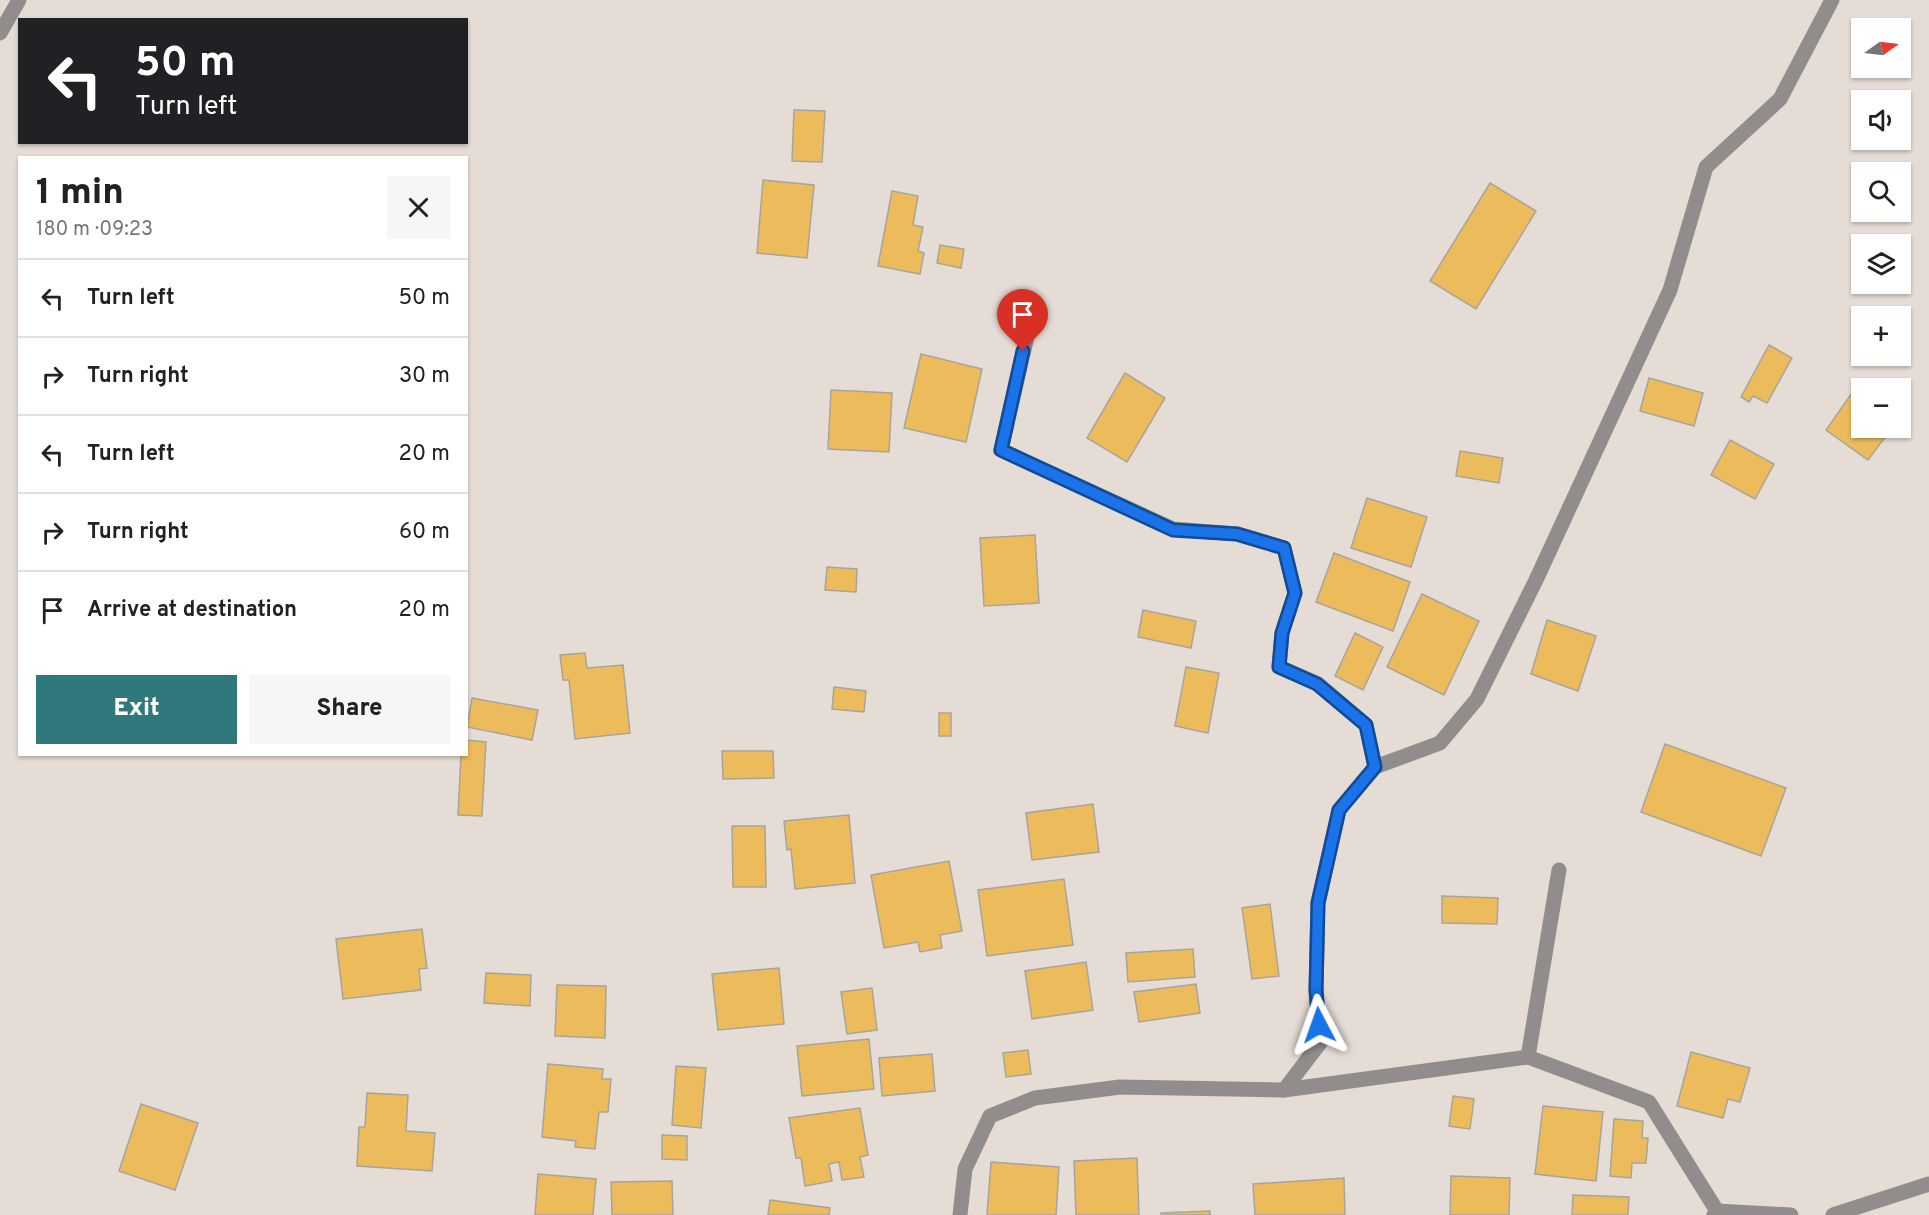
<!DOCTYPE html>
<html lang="en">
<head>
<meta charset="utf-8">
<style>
  body { margin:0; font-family:Overpass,sans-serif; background:#f6f6f6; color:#222; height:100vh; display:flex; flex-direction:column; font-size:22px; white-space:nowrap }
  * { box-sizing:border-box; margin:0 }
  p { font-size:20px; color:#767676 }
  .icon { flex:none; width:33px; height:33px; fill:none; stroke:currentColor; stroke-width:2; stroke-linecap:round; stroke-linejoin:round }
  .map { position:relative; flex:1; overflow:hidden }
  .side { position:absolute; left:18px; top:156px; width:450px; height:600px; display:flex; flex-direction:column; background:#fff; border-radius:0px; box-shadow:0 2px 4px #0004 }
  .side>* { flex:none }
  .hud { position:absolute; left:18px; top:18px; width:450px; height:126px; border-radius:0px; box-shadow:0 2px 4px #0004; background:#202124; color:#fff; overflow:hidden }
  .needle { width:39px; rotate:76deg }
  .controls { position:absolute; left:1851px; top:18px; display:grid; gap:12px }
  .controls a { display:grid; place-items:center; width:60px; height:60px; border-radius:0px; background:#fff; box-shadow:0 2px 4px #0004; font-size:30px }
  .pin { position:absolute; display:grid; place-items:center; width:51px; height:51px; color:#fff; margin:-62px -26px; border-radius:50% 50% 50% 0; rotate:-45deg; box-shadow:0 0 6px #0007 }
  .pin .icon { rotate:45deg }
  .me { position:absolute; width:66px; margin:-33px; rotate:356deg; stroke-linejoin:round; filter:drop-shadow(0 0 4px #0008) }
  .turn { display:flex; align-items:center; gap:21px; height:126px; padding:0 18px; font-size:27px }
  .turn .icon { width:78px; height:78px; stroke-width:2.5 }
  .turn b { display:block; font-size:42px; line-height:51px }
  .round { display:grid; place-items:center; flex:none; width:63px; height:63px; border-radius:0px; background:#f6f6f6 }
  .overview { display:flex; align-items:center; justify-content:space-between; height:102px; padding:0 18px }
  h1 { font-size:36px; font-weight:800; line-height:45px }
  .primary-button { display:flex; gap:12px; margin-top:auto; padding:12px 18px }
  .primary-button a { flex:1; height:69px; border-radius:0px; background:#2f797d; color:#fff; font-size:24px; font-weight:800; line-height:69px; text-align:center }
  .primary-button a+a { background:#f6f6f6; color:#222 }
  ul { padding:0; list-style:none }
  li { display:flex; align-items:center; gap:18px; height:78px; padding:0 18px; border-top:2px solid #e0e0e0 }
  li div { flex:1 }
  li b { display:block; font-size:22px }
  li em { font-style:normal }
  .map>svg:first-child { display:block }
  .building { fill:#ecbb5c; stroke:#a9a49b; stroke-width:1.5 }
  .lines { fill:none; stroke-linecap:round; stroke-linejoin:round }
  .minor { stroke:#928d8d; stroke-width:15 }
  .route-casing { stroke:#114b97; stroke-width:15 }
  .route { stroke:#1a73e8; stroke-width:10 }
</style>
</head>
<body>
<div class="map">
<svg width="1929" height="1215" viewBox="0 0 1929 1215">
  <rect width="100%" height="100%" fill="#e6dcd6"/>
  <!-- building -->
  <g class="building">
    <path d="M794,110L825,111L822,162L792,161Z"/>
    <path d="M763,180L814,185L807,258L757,253Z"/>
    <path d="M1490,183L1536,211L1476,309L1430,281Z"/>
    <path d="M892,191L918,196L913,225L923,227L918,251L924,253L920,274L878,266Z"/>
    <path d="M940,245L964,249L961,268L937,263Z"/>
    <path d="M1769,345L1792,358L1767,403L1753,396L1749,402L1741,397Z"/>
    <path d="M921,354L982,369L966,442L904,428Z"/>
    <path d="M1125,373L1165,398L1127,462L1087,438Z"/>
    <path d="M1649,378L1703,393L1694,426L1640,411Z"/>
    <path d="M831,390L892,393L889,452L828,449Z"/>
    <path d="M1854,390L1862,396V428H1892L1868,460L1826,430Z"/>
    <path d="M1730,440L1774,464L1755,499L1711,475Z"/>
    <path d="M1460,451L1503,458L1499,483L1456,476Z"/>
    <path d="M1367,498L1427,517L1411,567L1351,548Z"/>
    <path d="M1035,535L1039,603L984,606L980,538Z"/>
    <path d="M1334,553L1410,582L1393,631L1316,602Z"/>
    <path d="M827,567L857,569L856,592L825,590Z"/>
    <path d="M1422,594L1479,621L1444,695L1387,667Z"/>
    <path d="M1143,610L1196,621L1191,648L1138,637Z"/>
    <path d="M1547,620L1596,636L1578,691L1531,674Z"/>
    <path d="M1355,633L1383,647L1363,690L1335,676Z"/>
    <path d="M585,653L587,668L623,665L630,733L575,739L569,680H563L560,655Z"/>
    <path d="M1186,667L1219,673L1208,733L1175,726Z"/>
    <path d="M834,687L866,691L864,712L832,709Z"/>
    <path d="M472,698L538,710L532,740L467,727Z"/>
    <rect x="939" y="713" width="12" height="23"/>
    <path d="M466,740L486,742L482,816L458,815L461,754H466Z"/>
    <path d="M1665,744L1786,788L1761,856L1641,812Z"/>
    <path d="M722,751H773L774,778L723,779Z"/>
    <path d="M1093,804L1099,852L1032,860L1026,813Z"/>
    <path d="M849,815L855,883L795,889L791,849L787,850L784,821Z"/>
    <path d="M732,826H765L766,887H733Z"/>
    <path d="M949,861L962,931L940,935L942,948L920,952L918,942L884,948L871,875Z"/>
    <path d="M1064,879L1073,945L987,956L978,890Z"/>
    <path d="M1442,896L1498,898L1497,924L1442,923Z"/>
    <path d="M1270,904L1279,976L1252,979L1242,908Z"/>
    <path d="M422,929L427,968L419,969L421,990L343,999L336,939Z"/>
    <path d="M1193,949L1195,977L1128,982L1126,953Z"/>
    <path d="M1086,962L1093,1010L1032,1019L1025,971Z"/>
    <path d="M779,968L784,1024L718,1030L712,974Z"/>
    <path d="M486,973L531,975L530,1006L484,1003Z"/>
    <path d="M1196,984L1200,1013L1139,1022L1134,992Z"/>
    <path d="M557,985L606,986L605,1038L555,1036Z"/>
    <path d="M872,988L877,1030L847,1034L841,992Z"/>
    <path d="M869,1039L874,1089L802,1096L797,1046Z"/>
    <path d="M1028,1050L1031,1074L1006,1077L1003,1053Z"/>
    <path d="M1691,1052L1750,1068L1740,1102L1728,1099L1723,1118L1677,1106Z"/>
    <path d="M932,1054L935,1091L882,1096L879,1058Z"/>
    <path d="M548,1064L603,1069L602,1079H611L608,1112H599L595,1149L575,1147L576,1141L542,1137Z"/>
    <path d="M676,1066L706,1068L701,1128L672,1125Z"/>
    <path d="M367,1093L408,1095L406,1131L435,1133L432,1171L357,1166L359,1127H365Z"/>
    <path d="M1453,1096L1474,1099L1470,1129L1449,1126Z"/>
    <path d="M141,1104L198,1123L175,1190L119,1171Z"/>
    <path d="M1543,1106L1603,1112L1596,1181L1535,1174Z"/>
    <path d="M860,1108L868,1155L860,1157L864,1177L842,1180L839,1162L829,1164L832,1181L805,1186L801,1158H796L789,1118Z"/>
    <path d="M1614,1119L1643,1121L1642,1138H1648L1646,1163H1632L1631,1178L1610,1176Z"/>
    <path d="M662,1135L687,1136V1160L662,1159Z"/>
    <path d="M1137,1158L1139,1215H1076L1074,1161Z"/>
    <path d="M991,1162L1059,1167L1056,1215H987Z"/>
    <path d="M538,1174L596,1179L593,1215H535Z"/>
    <path d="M1451,1176L1510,1178L1509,1215H1450Z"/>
    <path d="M1344,1178L1345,1215H1255L1253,1184Z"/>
    <path d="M672,1181L673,1215H612L611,1182Z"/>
    <path d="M1573,1195L1629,1197L1628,1215H1572Z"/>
    <path d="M770,1200L830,1208L829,1215H768Z"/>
    <path d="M1210,1211V1215H1161V1213Z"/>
  </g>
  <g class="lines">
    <!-- minor -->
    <g class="minor">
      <path d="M0,33L19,0"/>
      <path d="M1028,332L1001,450L1173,529L1237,534L1284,548L1295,593L1282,633L1279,667L1318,684L1366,725L1375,767"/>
      <path d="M1528,1057L1649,1102L1717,1211"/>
      <path d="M1284,1090L1528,1057L1559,870"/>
      <path d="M960,1215L965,1169L990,1116L1035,1098L1120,1087L1284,1090L1320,1043L1316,990L1318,903L1339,810L1375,767L1440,743L1477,699L1536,580L1670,290L1706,167L1780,99L1832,0"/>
      <path d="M1714,1215L1717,1211L1791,1215"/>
      <path d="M1833,1215L1929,1184"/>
    </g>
  </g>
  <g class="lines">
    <!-- route casing -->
    <g class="route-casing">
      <path id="route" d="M1023,351L1001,450L1173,530L1237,534L1284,548L1295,593L1282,633L1279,667L1317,684L1366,725L1375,767L1339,810L1318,903L1316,990L1319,1025"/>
    </g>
    <!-- route -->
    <use href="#route" class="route"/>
  </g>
</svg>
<div class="controls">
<a><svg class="needle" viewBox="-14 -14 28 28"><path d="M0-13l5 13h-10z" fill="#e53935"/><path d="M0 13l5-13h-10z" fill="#767676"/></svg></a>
<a><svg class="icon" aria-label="sound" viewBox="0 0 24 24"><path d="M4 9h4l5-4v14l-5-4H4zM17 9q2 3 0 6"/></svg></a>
<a><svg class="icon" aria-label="search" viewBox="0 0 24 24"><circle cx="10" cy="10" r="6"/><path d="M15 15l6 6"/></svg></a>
<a><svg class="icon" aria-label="layers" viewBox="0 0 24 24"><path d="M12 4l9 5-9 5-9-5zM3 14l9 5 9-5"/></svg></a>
<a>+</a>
<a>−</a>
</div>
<div class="pin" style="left:1023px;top:351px;background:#d93025"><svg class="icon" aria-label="arrive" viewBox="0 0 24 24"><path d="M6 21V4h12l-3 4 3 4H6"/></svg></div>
<svg class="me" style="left:1319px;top:1025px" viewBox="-20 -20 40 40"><path d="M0-17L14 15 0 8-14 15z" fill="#1a73e8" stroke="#fff" stroke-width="4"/></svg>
<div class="hud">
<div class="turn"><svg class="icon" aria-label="left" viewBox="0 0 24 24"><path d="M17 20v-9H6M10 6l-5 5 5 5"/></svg><div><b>50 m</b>Turn left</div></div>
</div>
<section class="side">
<div class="overview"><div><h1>1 min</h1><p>180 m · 09:23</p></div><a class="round"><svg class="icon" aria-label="close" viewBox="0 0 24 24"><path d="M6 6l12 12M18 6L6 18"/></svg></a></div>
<ul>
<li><svg class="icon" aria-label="left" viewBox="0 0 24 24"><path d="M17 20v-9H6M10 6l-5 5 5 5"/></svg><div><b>Turn left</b></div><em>50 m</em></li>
<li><svg class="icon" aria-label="right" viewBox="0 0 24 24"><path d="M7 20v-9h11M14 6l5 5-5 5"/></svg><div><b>Turn right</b></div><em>30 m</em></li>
<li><svg class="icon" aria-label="left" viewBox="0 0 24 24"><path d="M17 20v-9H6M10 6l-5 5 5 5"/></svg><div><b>Turn left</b></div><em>20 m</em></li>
<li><svg class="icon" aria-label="right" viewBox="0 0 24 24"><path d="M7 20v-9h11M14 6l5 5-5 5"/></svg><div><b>Turn right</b></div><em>60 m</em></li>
<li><svg class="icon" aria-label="arrive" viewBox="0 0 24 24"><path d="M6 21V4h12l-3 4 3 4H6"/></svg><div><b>Arrive at destination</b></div><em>20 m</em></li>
</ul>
<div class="primary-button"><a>Exit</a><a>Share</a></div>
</section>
</div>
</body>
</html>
